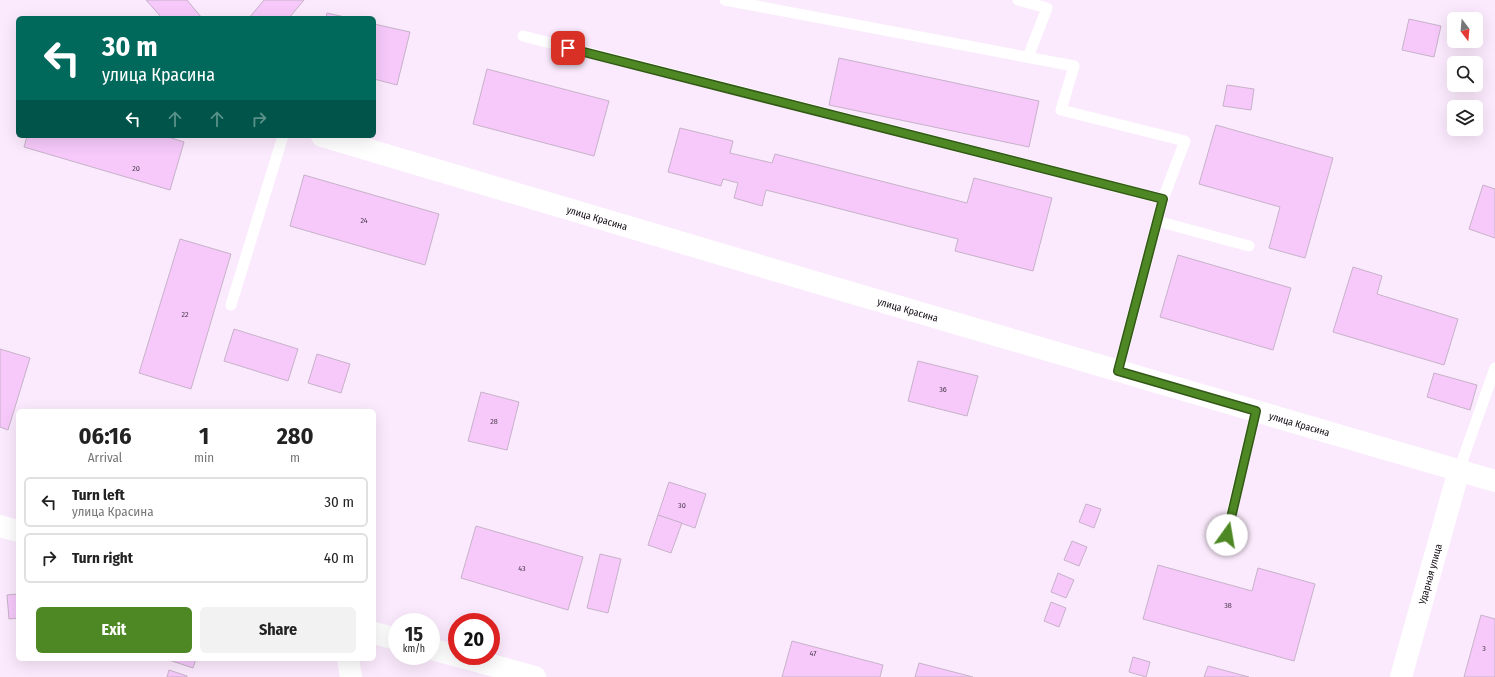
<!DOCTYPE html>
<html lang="en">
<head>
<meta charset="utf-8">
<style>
  body { margin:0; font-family:"Fira Sans Condensed",sans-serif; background:#f2f2f2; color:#222; height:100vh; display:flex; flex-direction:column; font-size:15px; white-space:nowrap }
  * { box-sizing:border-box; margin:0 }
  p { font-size:13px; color:#767676 }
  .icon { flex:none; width:22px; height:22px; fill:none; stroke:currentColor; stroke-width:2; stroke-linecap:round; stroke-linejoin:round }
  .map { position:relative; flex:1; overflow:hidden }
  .sheet { position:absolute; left:16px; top:409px; width:360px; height:252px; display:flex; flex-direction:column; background:#fff; border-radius:6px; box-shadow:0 4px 16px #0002 }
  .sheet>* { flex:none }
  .hud { position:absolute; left:16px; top:16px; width:360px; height:122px; border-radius:6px; box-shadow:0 4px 16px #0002; background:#00695c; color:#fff; overflow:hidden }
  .needle { width:26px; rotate:164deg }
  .controls { position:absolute; left:1447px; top:12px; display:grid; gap:8px }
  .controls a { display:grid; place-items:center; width:36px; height:36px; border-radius:6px; background:#fff; box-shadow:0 4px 16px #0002; font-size:20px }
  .speed { position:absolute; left:388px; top:613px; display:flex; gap:8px; font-size:20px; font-weight:700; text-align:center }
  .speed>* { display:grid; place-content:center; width:52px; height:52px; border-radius:50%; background:#fff; box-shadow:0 4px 16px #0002; line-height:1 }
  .speed small { font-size:10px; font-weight:400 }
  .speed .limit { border:6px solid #d22; background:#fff; color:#111 }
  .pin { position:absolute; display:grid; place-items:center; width:34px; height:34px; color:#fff; margin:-17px; border-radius:8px; box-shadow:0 2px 6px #0006 }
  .me { position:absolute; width:44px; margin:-22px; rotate:13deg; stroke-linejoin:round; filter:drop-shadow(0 0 3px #0008) }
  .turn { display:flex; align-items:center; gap:14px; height:84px; padding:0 20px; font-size:18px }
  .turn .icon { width:52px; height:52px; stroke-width:2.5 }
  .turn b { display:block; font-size:28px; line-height:34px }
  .lanes { display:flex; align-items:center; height:38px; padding:0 20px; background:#0003; justify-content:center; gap:20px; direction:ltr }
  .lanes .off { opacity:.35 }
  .eta { display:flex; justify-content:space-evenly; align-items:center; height:68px; text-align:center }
  .eta b { font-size:24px; font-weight:700; line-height:28px }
  .cta { display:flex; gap:8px; margin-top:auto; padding:8px 20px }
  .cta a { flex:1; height:46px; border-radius:6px; background:#4e8824; color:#fff; font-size:16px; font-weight:700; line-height:46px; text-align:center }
  .cta a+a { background:#f2f2f2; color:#222 }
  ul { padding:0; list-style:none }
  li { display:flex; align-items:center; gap:12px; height:50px; margin:0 8px 6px; padding:0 12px; border:2px solid #e0e0e0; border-radius:6px }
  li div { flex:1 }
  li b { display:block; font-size:15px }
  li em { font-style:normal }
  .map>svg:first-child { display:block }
  .building { fill:#f6c9fa; stroke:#c7b2c9 }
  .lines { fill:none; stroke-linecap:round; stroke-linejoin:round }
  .lane { stroke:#fff; stroke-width:11 }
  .street { stroke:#fff; stroke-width:22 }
  .secondary { stroke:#fff; stroke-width:22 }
  .route-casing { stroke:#335817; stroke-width:10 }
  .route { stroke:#4e8824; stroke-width:7 }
  .labels { text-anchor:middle; stroke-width:4; stroke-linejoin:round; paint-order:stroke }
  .number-label { font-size:8px; fill:#4b3a4d }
  .street-label { font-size:10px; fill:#120b13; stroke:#fbeafd }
</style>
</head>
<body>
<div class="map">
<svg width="1495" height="677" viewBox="0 0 1495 677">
  <rect width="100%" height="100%" fill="#fbeafd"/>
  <!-- building -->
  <g class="building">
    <path d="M146,0H187L202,18H162Z"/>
    <path d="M264,0H304L289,18H249Z"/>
    <path d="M327,13L349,18H326Z"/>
    <path d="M1409,19L1441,26L1434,57L1402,50Z"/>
    <path d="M374,24L410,32L397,85L374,79Z"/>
    <path d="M839,58L1039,101L1029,147L829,105Z"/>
    <path d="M487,69L609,101L594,156L473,124Z"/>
    <path d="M1227,85L1254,89L1251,110L1223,106Z"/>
    <path d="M1216,125L1333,158L1305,258L1269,248L1280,207L1199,184Z"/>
    <path d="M680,128L733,141L730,153L772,163L775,154L967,203L974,178L1052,198L1033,271L955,251L958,239L766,190L762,206L734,198L738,183L723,179L721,186L668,172Z"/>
    <path d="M27,136H165L184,142L170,190L24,147Z"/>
    <path d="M304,175L439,214L425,265L290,226Z"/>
    <path d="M1483,185L1495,189V238L1469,229Z"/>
    <path d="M180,239L231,254L191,389L139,373Z"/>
    <path d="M1178,255L1291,288L1273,350L1160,317Z"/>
    <path d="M1353,267L1382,276L1377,294L1458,319L1444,365L1333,332Z"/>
    <path d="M234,329L298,349L288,381L224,361Z"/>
    <path d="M0,349L30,358L8,430L0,427Z"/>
    <path d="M317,354L350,364L341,393L308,383Z"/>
    <path d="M918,361L978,376L967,416L908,401Z"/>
    <path d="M1434,373L1477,385L1470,410L1427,397Z"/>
    <path d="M481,392L519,402L507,450L468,441Z"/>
    <path d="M669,482L706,494L695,528L658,515Z"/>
    <path d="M1086,504L1101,509L1094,528L1079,522Z"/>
    <path d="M658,515L682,523L671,553L648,545Z"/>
    <path d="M476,526L583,557L568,610L461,578Z"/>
    <path d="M1072,541L1087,547L1079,566L1064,560Z"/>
    <path d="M600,554L621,559L608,613L587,608Z"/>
    <path d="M1158,565L1252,591L1258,568L1315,584L1294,661L1143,619Z"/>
    <path d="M1058,573L1074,580L1066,598L1051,592Z"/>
    <path d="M18,594V618L9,619L7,595Z"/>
    <path d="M1051,602L1066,608L1059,627L1044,621Z"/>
    <path d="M1481,615L1495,619V677H1464Z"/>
    <path d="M792,641L883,665L880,677H782Z"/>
    <path d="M1133,657L1150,662L1146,677L1129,672Z"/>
    <path d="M166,659H196L193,668Z"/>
    <path d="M919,663L973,677H915Z"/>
    <path d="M1208,666L1249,677H1204Z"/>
    <path d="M169,670L187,676V677H167Z"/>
  </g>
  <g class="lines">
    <!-- lane -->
    <g class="lane">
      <path d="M725,0L1074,66L1061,110L1185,141L1163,199"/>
      <path d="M1018,0L1047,8L1028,57"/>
      <path d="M523,36L1163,199L1118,371"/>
      <path d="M1157,221L1249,246"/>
      <path d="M231,305L283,136"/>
      <path d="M1459,470L1495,368"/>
      <path d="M1223,550L1256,411"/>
    </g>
    <!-- street -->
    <g class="street">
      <path id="s1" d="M322,136L801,278L1495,481"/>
      <path d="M348,659L351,677"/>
      <path id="s2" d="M1401,677L1459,470"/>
    </g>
    <!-- secondary -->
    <g class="secondary">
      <path d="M0,526L18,531"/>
      <path d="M374,633L397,639"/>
      <path d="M431,649L457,656"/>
      <path d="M458,656L535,677"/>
    </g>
  </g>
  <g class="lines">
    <!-- route casing -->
    <g class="route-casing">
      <path id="route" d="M568,48L1163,199L1118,371L1256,411L1227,535"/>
    </g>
    <!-- route -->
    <use href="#route" class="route"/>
  </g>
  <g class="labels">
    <!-- number labels -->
    <g class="number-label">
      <text x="136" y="171">20</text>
      <text x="364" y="223">24</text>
      <text x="185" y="317">22</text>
      <text x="943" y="392">36</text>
      <text x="494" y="424">28</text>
      <text x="682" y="508">30</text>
      <text x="522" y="571">43</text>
      <text x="1228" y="608">38</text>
      <text x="1484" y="651">3</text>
      <text x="813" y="656">47</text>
    </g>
    <!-- street labels -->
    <g class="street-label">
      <text dy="4" stroke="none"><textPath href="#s1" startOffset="287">улица Красина</textPath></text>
      <text dy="4" stroke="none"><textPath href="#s1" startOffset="611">улица Красина</textPath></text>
      <text dy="4" stroke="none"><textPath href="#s1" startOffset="1019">улица Красина</textPath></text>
      <text dy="4" stroke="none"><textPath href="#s2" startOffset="107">Ударная улица</textPath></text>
    </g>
  </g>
</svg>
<div class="controls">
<a><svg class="needle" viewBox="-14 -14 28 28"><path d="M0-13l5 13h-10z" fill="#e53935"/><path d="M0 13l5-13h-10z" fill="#767676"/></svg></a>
<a><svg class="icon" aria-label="search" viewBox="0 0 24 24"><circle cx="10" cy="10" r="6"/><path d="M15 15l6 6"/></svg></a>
<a><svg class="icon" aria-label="layers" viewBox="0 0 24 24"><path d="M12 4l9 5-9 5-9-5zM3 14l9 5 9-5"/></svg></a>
</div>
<div class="speed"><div>15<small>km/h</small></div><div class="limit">20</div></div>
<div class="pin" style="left:568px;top:48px;background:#d93025"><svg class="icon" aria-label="arrive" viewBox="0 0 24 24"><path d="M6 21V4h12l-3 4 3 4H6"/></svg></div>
<svg class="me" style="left:1227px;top:535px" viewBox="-20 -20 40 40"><circle r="19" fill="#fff"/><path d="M0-13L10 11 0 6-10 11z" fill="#4e8824"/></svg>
<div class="hud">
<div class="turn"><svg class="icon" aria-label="left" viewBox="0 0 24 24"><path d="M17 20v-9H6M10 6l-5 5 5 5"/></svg><div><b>30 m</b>улица Красина</div></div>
<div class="lanes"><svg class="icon" aria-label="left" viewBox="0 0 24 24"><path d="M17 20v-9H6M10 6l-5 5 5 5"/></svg><svg class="icon off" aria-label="ahead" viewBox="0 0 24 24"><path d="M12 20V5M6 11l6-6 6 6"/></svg><svg class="icon off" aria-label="ahead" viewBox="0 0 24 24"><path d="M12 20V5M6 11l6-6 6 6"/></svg><svg class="icon off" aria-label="right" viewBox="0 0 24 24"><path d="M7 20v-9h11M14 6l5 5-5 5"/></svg></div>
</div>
<section class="sheet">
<div class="eta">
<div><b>06:16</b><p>Arrival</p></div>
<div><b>1</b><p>min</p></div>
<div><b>280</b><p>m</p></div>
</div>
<ul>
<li><svg class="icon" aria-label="left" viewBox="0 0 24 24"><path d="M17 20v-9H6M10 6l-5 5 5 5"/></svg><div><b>Turn left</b><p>улица Красина</p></div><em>30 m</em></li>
<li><svg class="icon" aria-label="right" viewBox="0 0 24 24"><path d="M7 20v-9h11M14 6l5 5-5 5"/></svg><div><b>Turn right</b></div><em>40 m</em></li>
</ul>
<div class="cta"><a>Exit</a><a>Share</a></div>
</section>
</div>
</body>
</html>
